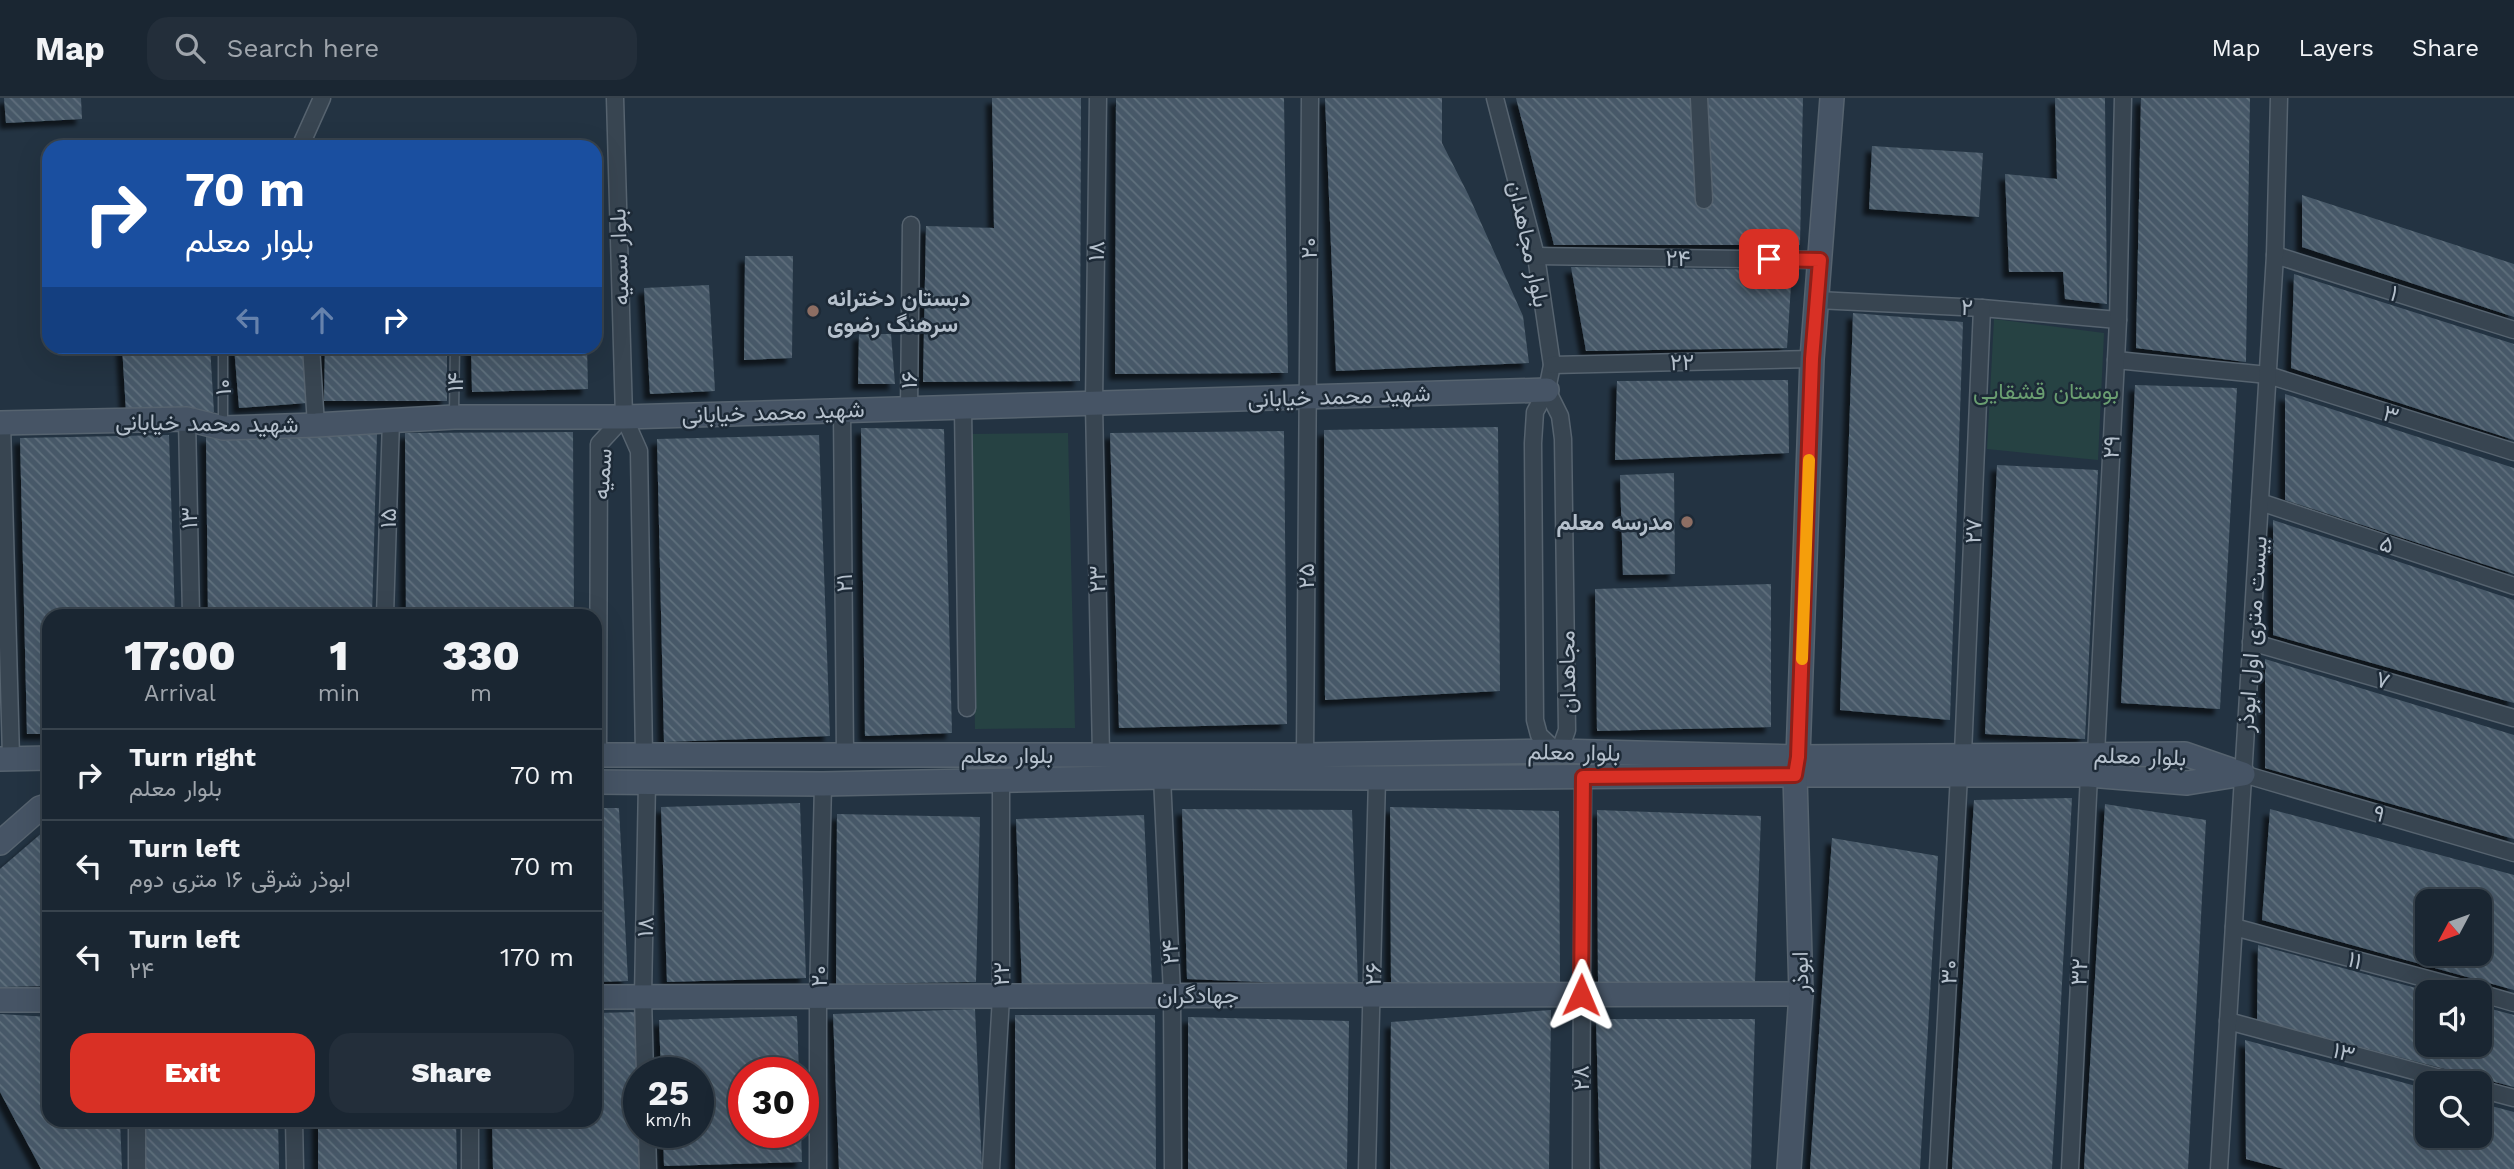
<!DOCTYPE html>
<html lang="en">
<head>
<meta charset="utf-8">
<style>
  body { margin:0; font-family:"Work Sans",Vazirmatn,sans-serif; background:#232e3a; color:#f1f3f6; height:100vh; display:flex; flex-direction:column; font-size:26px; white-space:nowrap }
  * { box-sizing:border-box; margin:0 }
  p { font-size:23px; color:#9fa5ac }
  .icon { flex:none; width:38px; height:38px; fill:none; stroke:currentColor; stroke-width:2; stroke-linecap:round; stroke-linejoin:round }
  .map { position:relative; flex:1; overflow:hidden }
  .sheet { position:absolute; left:42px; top:511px; width:560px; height:518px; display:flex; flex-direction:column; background:#1a2632; border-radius:21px; box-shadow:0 7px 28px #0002,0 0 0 2px #38434d }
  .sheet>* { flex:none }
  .banner { position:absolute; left:42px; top:42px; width:560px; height:214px; border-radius:21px; box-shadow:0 7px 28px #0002,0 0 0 2px #38434d; background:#1a4fa0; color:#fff; overflow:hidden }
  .needle { width:46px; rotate:229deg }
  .tools { position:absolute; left:2415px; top:791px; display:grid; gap:14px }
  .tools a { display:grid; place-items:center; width:77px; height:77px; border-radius:14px; background:#1a2632; box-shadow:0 7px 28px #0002,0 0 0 2px #38434d; font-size:35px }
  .speed { position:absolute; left:623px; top:959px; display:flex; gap:14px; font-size:35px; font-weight:700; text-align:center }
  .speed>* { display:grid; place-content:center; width:91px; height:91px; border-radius:50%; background:#1a2632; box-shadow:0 7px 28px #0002,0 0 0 2px #38434d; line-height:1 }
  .speed small { font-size:18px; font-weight:400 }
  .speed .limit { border:10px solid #d22; background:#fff; color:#111 }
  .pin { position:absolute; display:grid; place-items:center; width:60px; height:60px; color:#fff; margin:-30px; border-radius:14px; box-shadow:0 4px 10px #0006 }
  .me { position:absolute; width:77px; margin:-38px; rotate:1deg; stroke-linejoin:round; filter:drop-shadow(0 0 5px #0008) }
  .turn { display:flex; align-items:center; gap:24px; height:147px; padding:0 28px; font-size:32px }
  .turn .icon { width:91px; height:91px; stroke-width:2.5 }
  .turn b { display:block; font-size:49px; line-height:60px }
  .lanes { display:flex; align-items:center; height:66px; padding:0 28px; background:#0003; justify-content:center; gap:35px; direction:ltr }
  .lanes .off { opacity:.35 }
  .eta { display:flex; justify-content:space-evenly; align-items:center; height:119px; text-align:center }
  .eta b { font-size:42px; font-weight:800; line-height:49px }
  .cta { display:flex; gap:14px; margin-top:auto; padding:14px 28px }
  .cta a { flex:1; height:80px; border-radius:21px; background:#d93025; color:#fff; font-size:28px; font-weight:800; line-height:80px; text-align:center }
  .cta a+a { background:#232e3a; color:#f1f3f6 }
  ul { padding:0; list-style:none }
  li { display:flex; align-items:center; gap:21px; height:91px; padding:0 28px; border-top:2px solid #38434d }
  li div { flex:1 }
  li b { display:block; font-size:26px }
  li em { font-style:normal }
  header { display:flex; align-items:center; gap:42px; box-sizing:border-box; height:98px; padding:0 35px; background:#1a2632; border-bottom:2px solid #38434d }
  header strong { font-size:33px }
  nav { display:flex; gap:38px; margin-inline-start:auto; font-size:24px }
  .search { width:490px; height:63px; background:#232e3a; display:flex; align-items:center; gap:18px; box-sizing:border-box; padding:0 24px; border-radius:21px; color:#9fa5ac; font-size:26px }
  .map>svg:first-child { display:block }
  .park { fill:#264243 }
  .building { fill:url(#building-back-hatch); fill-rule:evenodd; filter:url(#shadow) }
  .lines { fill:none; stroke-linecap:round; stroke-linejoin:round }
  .lane-casing { stroke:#56636f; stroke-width:11 }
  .street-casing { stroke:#56636f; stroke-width:19 }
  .secondary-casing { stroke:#56636f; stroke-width:26 }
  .lane { stroke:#384551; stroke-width:8 }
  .street { stroke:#384551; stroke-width:16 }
  .secondary { stroke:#465465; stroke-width:23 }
  .route-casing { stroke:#8d1f18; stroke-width:18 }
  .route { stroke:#d93025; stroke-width:12 }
  .slow { stroke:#f59e0b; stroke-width:12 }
  .education-dot { fill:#8d6e63; stroke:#1d2a37; stroke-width:2.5 }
  .labels { text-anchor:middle; stroke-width:5; stroke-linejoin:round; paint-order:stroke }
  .street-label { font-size:23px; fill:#b5c0cc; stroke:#1d2a37 }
  .poi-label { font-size:23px; font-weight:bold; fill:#b5c0cc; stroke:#1d2a37; text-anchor:start }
  .park-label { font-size:23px; fill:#6a9e71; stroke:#1d2a37 }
</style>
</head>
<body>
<header>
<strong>Map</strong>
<div class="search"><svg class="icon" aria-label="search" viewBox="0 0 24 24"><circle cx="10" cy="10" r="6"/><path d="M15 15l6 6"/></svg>Search here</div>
<nav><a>Map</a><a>Layers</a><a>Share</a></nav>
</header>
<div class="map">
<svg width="2514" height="1071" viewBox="0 0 2514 1071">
  <defs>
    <pattern id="building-back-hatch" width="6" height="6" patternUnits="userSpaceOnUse" patternTransform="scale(1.75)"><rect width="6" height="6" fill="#475968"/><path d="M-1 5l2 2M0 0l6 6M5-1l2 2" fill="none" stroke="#5f6f7c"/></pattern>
    <filter id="shadow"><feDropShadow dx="-6" dy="6" stdDeviation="2" flood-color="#0009"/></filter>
  </defs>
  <rect width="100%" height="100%" fill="#233342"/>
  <!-- park -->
  <g class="park">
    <path d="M1994,221L2104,235L2098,362L1987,351Z"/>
    <path d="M1068,335L1075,630L975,631L969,336Z"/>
  </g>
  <!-- building -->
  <g class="building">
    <path d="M4,0H81L82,21L6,25Z"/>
    <path d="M992,0H1081L1080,283L923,284L926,128L994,130Z"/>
    <path d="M1116,0H1284L1288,275L1115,276Z"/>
    <path d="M1325,0H1442V45L1468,96L1523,218L1529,265L1336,273Z"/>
    <path d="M1516,0H1803L1800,147H1554Z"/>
    <path d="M2055,0H2105L2107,206L2065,201L2063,174H2009L2005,76L2057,81Z"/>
    <path d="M2141,0H2250L2246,264L2136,250Z"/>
    <path d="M1872,48L1983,55L1979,119L1869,111Z"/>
    <path d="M2302,97L2514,166V219L2302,149Z"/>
    <path d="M745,158H793L792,260L744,262Z"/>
    <path d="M1571,169L1792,172L1787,250L1586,253Z"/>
    <path d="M2294,176L2514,246V342L2291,270Z"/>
    <path d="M709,187L715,293L650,296L644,190Z"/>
    <path d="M1853,215L1963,224L1950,622L1840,612Z"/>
    <path d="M859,236H891L895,286H858Z"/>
    <path d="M122,248H210L214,314H126Z"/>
    <path d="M234,248H304L307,305L239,310Z"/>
    <path d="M325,248H447V303H324Z"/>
    <path d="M471,248H587L588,291L472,294Z"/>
    <path d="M1788,282L1789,355L1615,362L1617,283Z"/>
    <path d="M2135,287L2237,290L2220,611L2121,605Z"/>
    <path d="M2285,296L2514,370V476L2285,402Z"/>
    <path d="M1498,329L1500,593L1325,602L1324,332Z"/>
    <path d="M861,330L944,331L952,635L865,638Z"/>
    <path d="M1284,333L1287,626L1119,630L1110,335Z"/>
    <path d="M573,334L574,518H406L405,335Z"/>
    <path d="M377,336L372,518H208L206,339Z"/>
    <path d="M169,337L175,518H49V636H27L20,340Z"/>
    <path d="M819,337L830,638L664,644L657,341Z"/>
    <path d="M1997,367L2098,372L2085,641L1985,636Z"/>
    <path d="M1674,375L1675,476L1623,477L1620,377Z"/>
    <path d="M2273,422L2514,502V605L2273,537Z"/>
    <path d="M1771,486V629L1597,633L1595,491Z"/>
    <path d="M2265,561L2514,637V741L2265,670Z"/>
    <path d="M2072,700L2052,1071H1952L1974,702Z"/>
    <path d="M800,705L806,880L667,884L661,709Z"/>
    <path d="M2105,706L2206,722L2188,1071H2084Z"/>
    <path d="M1390,709L1559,713L1560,885H1391Z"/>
    <path d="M595,710H619L628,883L595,884Z"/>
    <path d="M1182,711L1352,712L1358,888L1187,881Z"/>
    <path d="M2270,711L2514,777V892L2262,822ZM2427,803H2480V856H2427Z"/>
    <path d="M1597,712L1761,718L1755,884H1598Z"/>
    <path d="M837,716L980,719L976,884L836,886Z"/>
    <path d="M1144,717L1152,885L1022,889L1016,721Z"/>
    <path d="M49,732V888L0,889V771L43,734Z"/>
    <path d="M1832,740L1938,758L1920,1071H1810Z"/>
    <path d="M2258,847L2427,893V947H2480V908L2514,917V989L2257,922Z"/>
    <path d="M975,911L982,1071H839L833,916Z"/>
    <path d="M1551,912L1549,1071H1390L1391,924Z"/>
    <path d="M637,914L641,1071H493L492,1022H595V915Z"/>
    <path d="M0,916L49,919V1022H120L122,1071H41L0,994Z"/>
    <path d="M1015,917H1155L1156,1071H1015Z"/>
    <path d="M797,918L799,975H744V1034H801L802,1064L664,1068L663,1034H698V975H661L659,922Z"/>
    <path d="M1188,919L1349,923L1347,1071H1188Z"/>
    <path d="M1596,921H1755L1751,1071H1600Z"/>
    <path d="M2245,942L2427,991V1038H2480V1005L2514,1014V1071H2284L2246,1061Z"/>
    <path d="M146,1022H278L279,1071H146Z"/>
    <path d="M318,1022H456L457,1071H318Z"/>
  </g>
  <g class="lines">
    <!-- lane casing -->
    <g class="lane-casing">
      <g id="lane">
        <path d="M223,248V326"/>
        <path d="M454,316L455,248"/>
      </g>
    </g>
    <!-- street casing -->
    <g class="street-casing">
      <g id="street">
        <path d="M615,0L624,319L639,353L644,657"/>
        <path d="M1098,0L1094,306L1101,657"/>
        <path d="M1495,0L1536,158L1552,267L1547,292L1535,314L1533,345L1535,622L1539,637L1556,653"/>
        <path d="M1699,0L1704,102"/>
        <path d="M300,49L322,0"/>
        <path d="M2275,157L2514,232"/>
        <path d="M1536,158L1820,162"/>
        <path d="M1817,202L1982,210L2118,222"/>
        <path d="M311,248L316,327"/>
        <path d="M2116,262L2268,277L2514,354"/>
        <path d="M1552,267L1812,261"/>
        <path d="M1547,292L1560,318L1563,341L1567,632L1562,646L1556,653"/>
        <path d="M963,309L967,610"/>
        <path d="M909,311L911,127"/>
        <path d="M842,312L845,657"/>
        <path d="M187,321L191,518"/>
        <path d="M2,325L11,660"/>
        <path d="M2260,404L2514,488"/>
        <path d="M385,518L391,321"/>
        <path d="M2251,544L2514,620"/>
        <path d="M1963,656L1982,210"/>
        <path d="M2096,656L2118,222L2123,0"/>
        <path d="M598,657L599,346L624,319"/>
        <path d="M1305,657L1310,0"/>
        <path d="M2243,676L2514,755"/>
        <path d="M1162,679L1172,896L1173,1071"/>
        <path d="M2234,829L2476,894"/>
        <path d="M2480,895L2514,905"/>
        <path d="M2228,923L2459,985"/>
        <path d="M645,975L643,899L647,683"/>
        <path d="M2480,991L2514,1000"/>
        <path d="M137,1022V1071"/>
        <path d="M294,1022L295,1071"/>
        <path d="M470,1022V1071"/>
        <path d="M647,1034L648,1071"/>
        <path d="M818,1071V900L823,686"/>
        <path d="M991,1071L1001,899V682"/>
        <path d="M1367,1071L1377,680"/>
        <path d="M1581,1071L1583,679"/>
        <path d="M1938,1071L1959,677"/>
        <path d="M2070,1071L2089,677"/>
        <path d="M2219,1071L2275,157L2279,0"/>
      </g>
    </g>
    <!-- secondary casing -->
    <g class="secondary-casing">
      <g id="secondary">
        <path d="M0,325L187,321L223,330L316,327L454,319H624L1547,292"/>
        <path d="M595,657H1305L1556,653L1798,659L2185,656L2243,676L2187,685L2089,677H1795L1377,680L1162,679L823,686L595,684"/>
        <path d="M0,661L49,660"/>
        <path d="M0,745L40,710L49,707"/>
        <path d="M595,899L1801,896"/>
        <path d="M0,902H49"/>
        <path d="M1789,1071L1801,896L1795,677L1798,659L1812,261L1832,0"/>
      </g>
    </g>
    <!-- lane -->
    <use href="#lane" class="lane"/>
    <!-- street -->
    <use href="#street" class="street"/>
    <!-- secondary -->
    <use href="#secondary" class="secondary"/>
  </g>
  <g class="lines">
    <!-- route casing -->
    <g class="route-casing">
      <path id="route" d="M1581,897L1583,679L1795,677L1798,659L1812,261L1820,162L1769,161"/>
    </g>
    <!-- route -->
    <use href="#route" class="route"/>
    <!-- slow -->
    <path class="slow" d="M1802,561L1809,362"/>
  </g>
  <!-- markers -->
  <g class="education-dot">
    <circle cx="813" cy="213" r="7"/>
    <circle cx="1687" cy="424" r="7"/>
  </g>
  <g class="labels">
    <!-- street labels -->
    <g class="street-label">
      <text transform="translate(1529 146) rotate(78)" y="8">بلوار مجاهدان</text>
      <text transform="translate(1309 150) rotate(-89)" y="8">۲۰</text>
      <text transform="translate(1096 153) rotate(-89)" y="8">۱۸</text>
      <text transform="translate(619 159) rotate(-92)" y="8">بلوار سمیه</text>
      <text transform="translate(1678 160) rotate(1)" y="8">۲۴</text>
      <text transform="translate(2394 195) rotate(18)" y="8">۱</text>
      <text transform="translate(1967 209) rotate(3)" y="8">۲</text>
      <text transform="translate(1682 264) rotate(-1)" y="8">۲۲</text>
      <text transform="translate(909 282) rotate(-89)" y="8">۱۶</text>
      <text transform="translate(455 284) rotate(-89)" y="8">۱۴</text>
      <text transform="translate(223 289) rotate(-90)" y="8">۱۰</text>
      <text transform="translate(1339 298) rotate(-2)" y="8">شهید محمد خیابانی</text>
      <text transform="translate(773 314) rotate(-2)" y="8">شهید محمد خیابانی</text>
      <text transform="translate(2391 316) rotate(17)" y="8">۳</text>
      <text transform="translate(207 325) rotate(1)" y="8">شهید محمد خیابانی</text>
      <text transform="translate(2111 349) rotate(-87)" y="8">۲۹</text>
      <text transform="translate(602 376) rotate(-86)" y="8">سمیه</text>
      <text transform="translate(189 420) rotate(-91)" y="8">۱۳</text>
      <text transform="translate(388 420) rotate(-88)" y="8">۱۵</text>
      <text transform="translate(1973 433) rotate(-88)" y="8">۲۷</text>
      <text transform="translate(2387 446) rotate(18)" y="8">۵</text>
      <text transform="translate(1306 478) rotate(-90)" y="8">۲۵</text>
      <text transform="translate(1097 481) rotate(-91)" y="8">۲۳</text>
      <text transform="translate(844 485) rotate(-91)" y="8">۲۱</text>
      <text transform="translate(2252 536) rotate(-86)" y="8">بیست متری اول ابوذر</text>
      <text transform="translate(1567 574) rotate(-91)" y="8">مجاهدان</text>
      <text transform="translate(2383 582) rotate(16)" y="8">۷</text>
      <text transform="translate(1574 654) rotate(1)" y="8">بلوار معلم</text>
      <text x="1007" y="665">بلوار معلم</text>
      <text transform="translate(2140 658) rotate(2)" y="8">بلوار معلم</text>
      <text transform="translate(2379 715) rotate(16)" y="8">۹</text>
      <text transform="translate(645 829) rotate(-89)" y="8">۱۸</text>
      <text transform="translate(1170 854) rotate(-93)" y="8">۲۴</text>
      <text transform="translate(2355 862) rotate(15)" y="8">۱۱</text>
      <text transform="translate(1800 874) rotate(-91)" y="8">ابوذر</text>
      <text transform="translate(1949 874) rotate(-87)" y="8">۳۰</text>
      <text transform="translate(2079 874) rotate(-87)" y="8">۳۲</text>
      <text transform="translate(1001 876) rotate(-90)" y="8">۲۲</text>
      <text transform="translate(1373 876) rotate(-89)" y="8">۲۶</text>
      <text transform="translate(819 878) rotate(-89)" y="8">۲۰</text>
      <text x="1198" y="905">جهادگران</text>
      <text transform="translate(2344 954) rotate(15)" y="8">۱۳</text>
      <text transform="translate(1581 980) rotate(-90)" y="8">۲۸</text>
    </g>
    <!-- poi labels -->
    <g class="poi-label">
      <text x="827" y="208">دبستان دخترانه<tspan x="827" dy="26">سرهنگ رضوی</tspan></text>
      <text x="1673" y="432" text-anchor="end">مدرسه معلم</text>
    </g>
    <!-- park labels -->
    <g class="park-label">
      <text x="2046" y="301">بوستان قشقایی</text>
    </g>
  </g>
</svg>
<div class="tools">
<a><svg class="needle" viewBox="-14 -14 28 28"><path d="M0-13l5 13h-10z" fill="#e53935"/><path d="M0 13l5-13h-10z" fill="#9fa5ac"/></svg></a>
<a><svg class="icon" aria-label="sound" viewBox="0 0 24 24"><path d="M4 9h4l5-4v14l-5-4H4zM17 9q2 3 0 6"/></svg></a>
<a><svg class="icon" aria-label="search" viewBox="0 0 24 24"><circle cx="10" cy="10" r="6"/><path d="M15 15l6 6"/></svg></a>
</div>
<div class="speed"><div>25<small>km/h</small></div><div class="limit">30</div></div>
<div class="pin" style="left:1769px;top:161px;background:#d93025"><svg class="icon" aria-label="arrive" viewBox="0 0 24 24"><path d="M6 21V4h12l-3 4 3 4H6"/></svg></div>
<svg class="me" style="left:1581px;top:897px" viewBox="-20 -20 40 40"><path d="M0-17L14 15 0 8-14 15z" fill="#d93025" stroke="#fff" stroke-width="4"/></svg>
<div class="banner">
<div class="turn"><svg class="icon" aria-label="right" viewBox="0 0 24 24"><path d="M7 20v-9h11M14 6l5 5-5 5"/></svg><div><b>70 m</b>بلوار معلم</div></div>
<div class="lanes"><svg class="icon off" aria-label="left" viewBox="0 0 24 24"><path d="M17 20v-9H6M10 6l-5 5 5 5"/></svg><svg class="icon off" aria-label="ahead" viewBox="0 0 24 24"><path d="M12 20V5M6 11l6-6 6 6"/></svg><svg class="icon" aria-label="right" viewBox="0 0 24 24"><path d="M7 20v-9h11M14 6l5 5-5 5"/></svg></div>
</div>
<section class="sheet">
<div class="eta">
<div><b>17:00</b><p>Arrival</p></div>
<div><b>1</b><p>min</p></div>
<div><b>330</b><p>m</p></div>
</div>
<ul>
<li><svg class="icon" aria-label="right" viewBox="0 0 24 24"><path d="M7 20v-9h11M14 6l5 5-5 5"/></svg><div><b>Turn right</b><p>بلوار معلم</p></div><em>70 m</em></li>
<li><svg class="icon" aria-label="left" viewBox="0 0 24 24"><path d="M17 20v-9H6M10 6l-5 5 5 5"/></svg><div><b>Turn left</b><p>ابوذر شرقی ۱۶ متری دوم</p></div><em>70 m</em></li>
<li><svg class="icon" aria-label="left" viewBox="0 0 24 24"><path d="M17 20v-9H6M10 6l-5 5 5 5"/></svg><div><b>Turn left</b><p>۲۴</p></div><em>170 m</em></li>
</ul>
<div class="cta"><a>Exit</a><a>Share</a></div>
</section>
</div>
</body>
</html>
